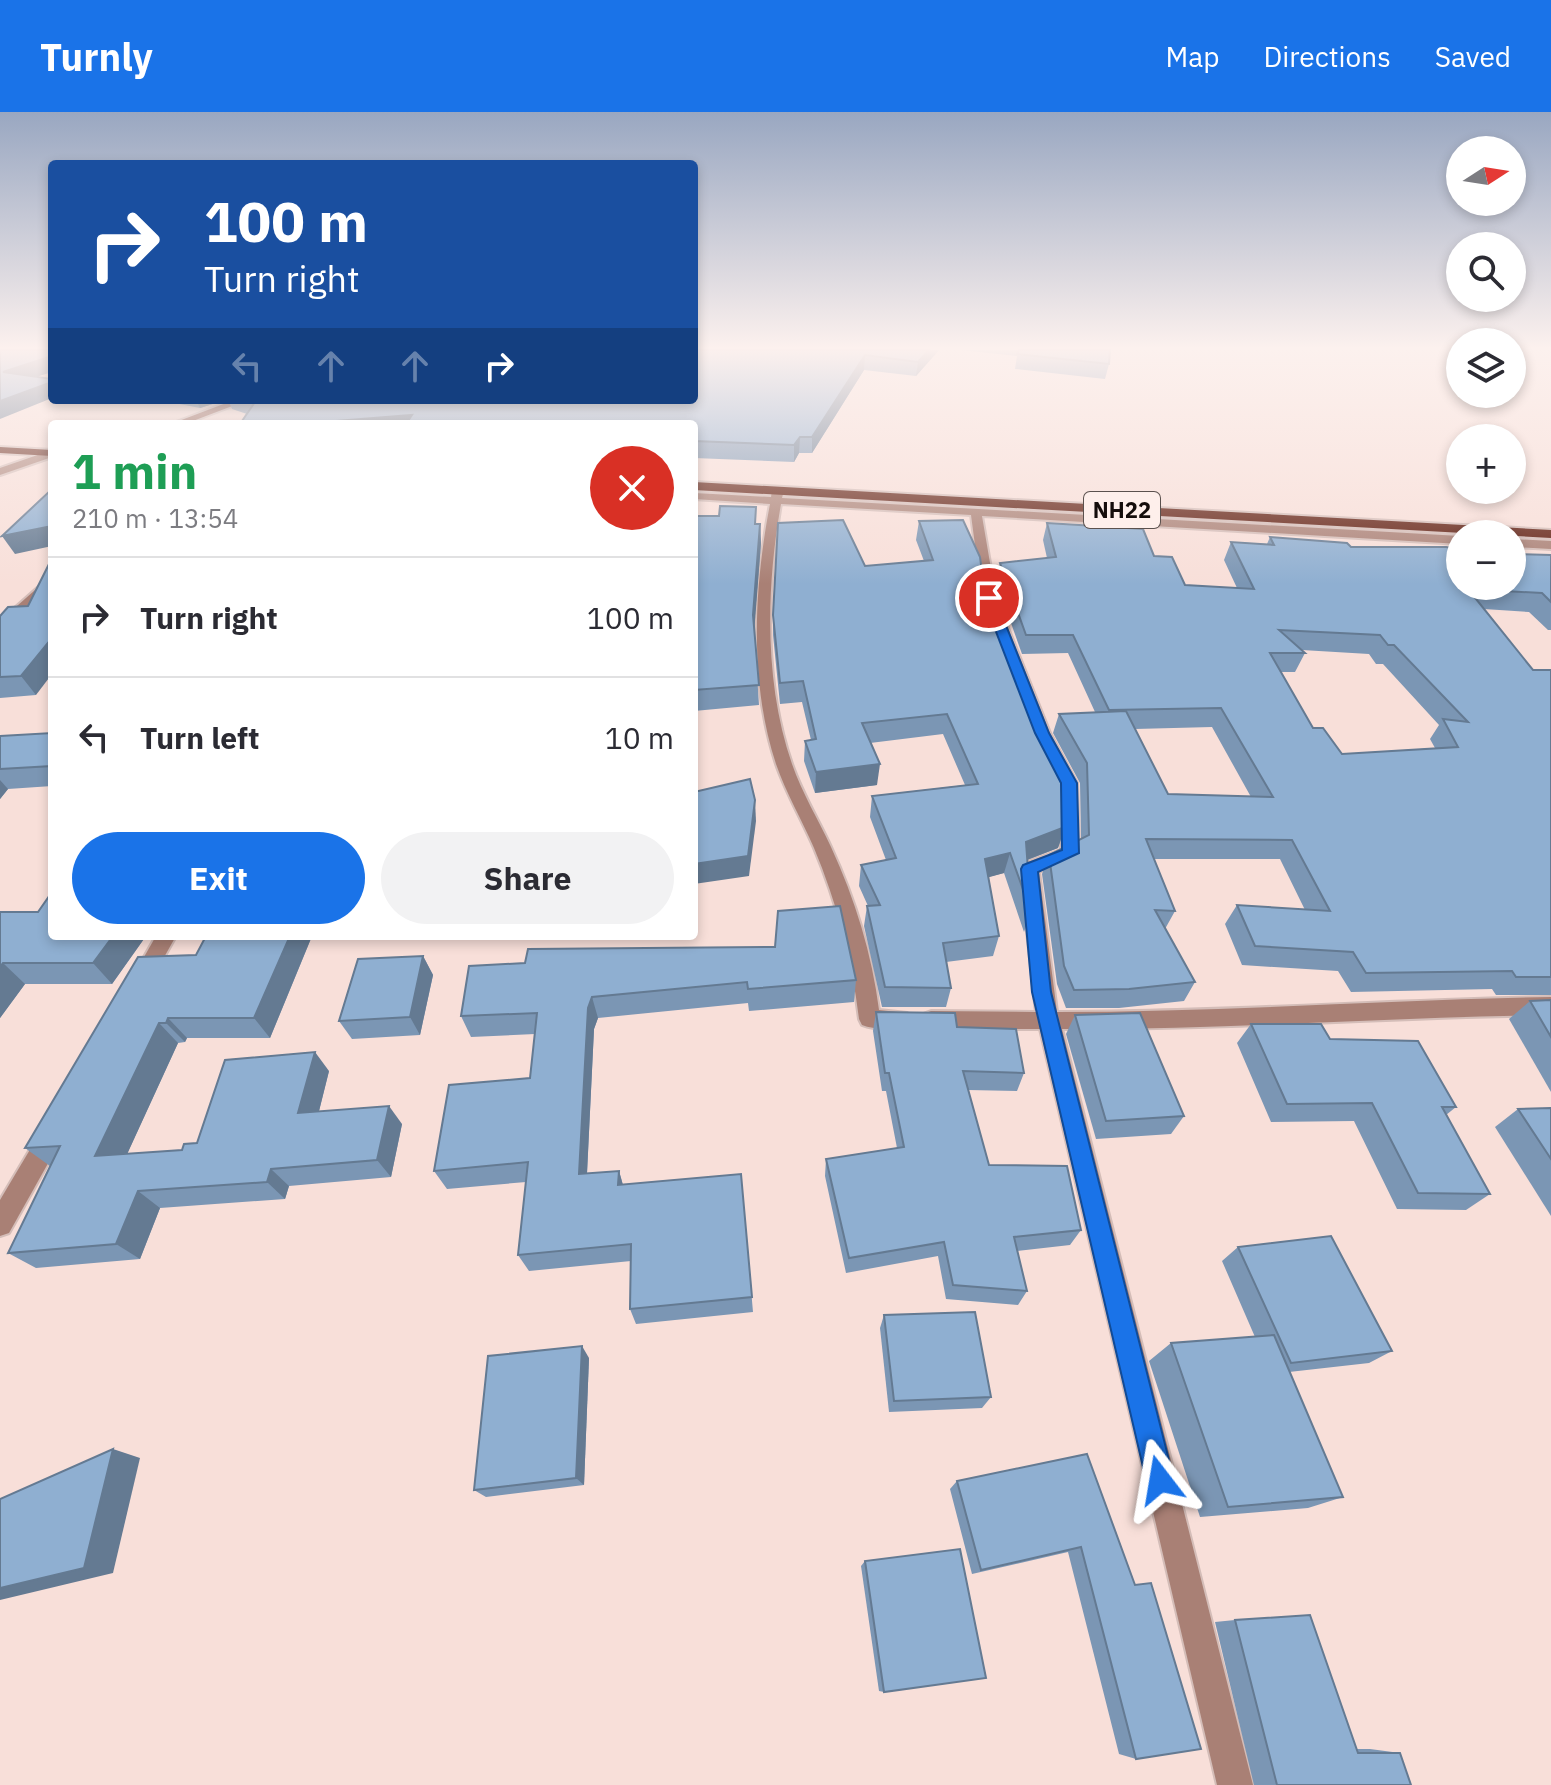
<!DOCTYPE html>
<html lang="en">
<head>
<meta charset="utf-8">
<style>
  body { margin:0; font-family:"IBM Plex Sans",sans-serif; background:#f2f2f3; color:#2b2b33; height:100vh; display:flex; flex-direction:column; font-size:30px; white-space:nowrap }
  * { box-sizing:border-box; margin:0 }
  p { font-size:26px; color:#7c7c81 }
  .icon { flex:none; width:44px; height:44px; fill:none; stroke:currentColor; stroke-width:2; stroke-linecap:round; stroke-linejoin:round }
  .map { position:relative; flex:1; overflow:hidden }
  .drawer { position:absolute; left:48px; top:308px; width:650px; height:520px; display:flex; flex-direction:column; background:#fff; border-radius:8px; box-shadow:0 4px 12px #0003 }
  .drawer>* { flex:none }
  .top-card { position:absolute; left:48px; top:48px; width:650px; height:244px; border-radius:8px; box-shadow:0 4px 12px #0003; background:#1a4fa0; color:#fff; overflow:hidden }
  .needle { width:52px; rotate:78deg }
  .buttons { position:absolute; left:1446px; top:24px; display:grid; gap:16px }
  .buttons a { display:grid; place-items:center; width:80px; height:80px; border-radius:50%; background:#fff; box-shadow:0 4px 12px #0003; font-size:40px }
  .pin { position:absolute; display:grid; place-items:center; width:68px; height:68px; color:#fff; margin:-34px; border:4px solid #fff; border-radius:50%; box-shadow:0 2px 8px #0007 }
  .me { position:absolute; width:88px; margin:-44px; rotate:346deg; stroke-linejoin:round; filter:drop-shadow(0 0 6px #0008) }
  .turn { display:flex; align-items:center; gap:28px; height:168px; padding:0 24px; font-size:36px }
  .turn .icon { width:104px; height:104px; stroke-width:2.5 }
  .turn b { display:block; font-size:56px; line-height:68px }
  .lanes { display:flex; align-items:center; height:76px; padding:0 24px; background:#0003; justify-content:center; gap:40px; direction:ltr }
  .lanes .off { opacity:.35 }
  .round { display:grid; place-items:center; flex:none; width:84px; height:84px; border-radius:42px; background:#f2f2f3 }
  .head { display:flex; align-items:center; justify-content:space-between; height:136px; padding:0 24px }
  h1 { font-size:48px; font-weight:700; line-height:60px; color:#1e9e55 }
  .button { display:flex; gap:16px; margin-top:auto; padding:16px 24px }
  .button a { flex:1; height:92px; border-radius:48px; background:#1a73e8; color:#fff; font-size:32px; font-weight:700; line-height:92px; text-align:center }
  .button a+a { background:#f2f2f3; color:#2b2b33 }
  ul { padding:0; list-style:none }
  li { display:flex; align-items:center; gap:24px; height:120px; padding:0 24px; border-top:2px solid #e1e1e2 }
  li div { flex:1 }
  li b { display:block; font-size:30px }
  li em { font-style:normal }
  header { display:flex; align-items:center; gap:48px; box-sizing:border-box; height:112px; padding:0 40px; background:#1a73e8; color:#fff }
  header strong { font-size:38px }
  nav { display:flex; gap:44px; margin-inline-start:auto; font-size:28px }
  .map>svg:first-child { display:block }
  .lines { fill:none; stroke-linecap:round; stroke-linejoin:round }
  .minor-casing { stroke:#d4bdb8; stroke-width:4 }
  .tertiary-casing { stroke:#d4bdb8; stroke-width:4 }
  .secondary-casing { stroke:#d4bdb8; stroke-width:4 }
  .trunk-casing { stroke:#d4bdb8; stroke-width:4 }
  .minor { fill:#a98075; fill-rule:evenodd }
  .tertiary { fill:#a98075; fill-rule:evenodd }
  .secondary { fill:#884e40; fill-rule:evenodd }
  .trunk { fill:#5e1c0e; fill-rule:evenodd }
  .wall { fill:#7b96b4; fill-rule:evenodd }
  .shaded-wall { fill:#647a92 }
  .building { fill:#8fafd1; stroke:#647a92; stroke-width:2; fill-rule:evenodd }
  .route { fill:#1a73e8; stroke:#114b97; stroke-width:2 }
  .labels { text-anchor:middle; stroke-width:8; stroke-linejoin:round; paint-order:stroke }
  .shield { fill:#feefeb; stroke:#5b514e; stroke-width:2 }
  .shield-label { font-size:22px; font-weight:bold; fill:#150d0b }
</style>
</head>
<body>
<header>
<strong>Turnly</strong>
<nav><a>Map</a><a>Directions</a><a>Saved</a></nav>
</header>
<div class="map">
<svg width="1551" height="1673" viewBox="0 0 1551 1673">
  <rect width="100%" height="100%" fill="#f8dfd9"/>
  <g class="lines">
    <!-- minor casing -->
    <g class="minor-casing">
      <g id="minor">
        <path d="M778,375L784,378L782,386L1460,424V432L982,404L996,486L1050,621L1077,671L1079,741L1076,745L1039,760L1057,900C1222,900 1386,888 1551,885V903C1388,905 1225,918 1062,917L1253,1673H1217L1040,917H931L923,914L920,908L923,902L931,899L1036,900L1020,757L1022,752L1061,738V671L1034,621L982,486L971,403L781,392C766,476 764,571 792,652C802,681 818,707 831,735C855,787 872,842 879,898L907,901L910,907L907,913C894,918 875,918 862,913L859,907C852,848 837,791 814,736C802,708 786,681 776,652C749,570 754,475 770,392L694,387V381L771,385L772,378Z"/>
        <path d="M1512,427L1551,429V437L1512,435Z"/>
        <path d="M52,463V474L0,521V509Z"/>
        <path d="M156,824H176L149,872H135L132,866Z"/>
        <path d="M52,1011L60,1014L64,1022L60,1030L9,1121L0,1124V1088L44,1014Z"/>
      </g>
    </g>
    <!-- tertiary casing -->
    <g class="tertiary-casing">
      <path id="tertiary" d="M52,338V345L0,363V356Z"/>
    </g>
    <!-- secondary casing -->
    <g class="secondary-casing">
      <path id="secondary" d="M234,288H248L185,312H171Z"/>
    </g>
    <!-- trunk casing -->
    <g class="trunk-casing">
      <g id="trunk">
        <path d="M0,335L52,338V344L0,341Z"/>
        <path d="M694,370L1551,418V426L694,378Z"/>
      </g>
    </g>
    <!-- minor -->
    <use href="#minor" class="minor"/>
    <!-- tertiary -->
    <use href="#tertiary" class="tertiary"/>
    <!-- secondary -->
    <use href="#secondary" class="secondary"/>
    <!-- trunk -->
    <use href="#trunk" class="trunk"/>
  </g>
  <!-- wall -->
  <g class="wall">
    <path d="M694,238H939L916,264L864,258L812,341H799L794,350L694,346V312L247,302L232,297L228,288H694Z"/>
    <path d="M960,238H1110L1109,252L1105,267L1015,257L1017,244Z"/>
    <path d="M159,288H225L200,296Z"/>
    <path d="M756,395V412H760L761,431L754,515L759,593L694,599V404H719Z"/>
    <path d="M919,409L983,467L1065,715L1058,736L1027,748L1031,800L1024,820L1004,761L988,765L999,824L993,844L946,850L951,876L946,895H882L864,814L867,794H868L859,774L861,753L886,748L870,705L872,684L965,673L943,622L870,631L877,673L815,681L804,649L805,629L811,628L802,590L780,592L773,523V503L865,454L924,449L916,428Z"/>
    <path d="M1047,411L1154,444L1185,473L1237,476L1224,448L1231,430L1267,432L1270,425L1351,435L1460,474L1551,443V518H1548L1529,500L1484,497L1533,558H1551V883H1496L1492,877L1351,880L1338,859L1242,853L1225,812L1237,793L1305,798L1280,747H1154L1175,799L1165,817L1195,870L1184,889L1119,896H1066L1057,872L1042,762L1049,743L1081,727L1080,671L1053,621L1059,602L1095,600L1068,541L1022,542L996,469L1000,451L1047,446L1043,428ZM1302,538L1369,542L1376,552H1383L1439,613L1430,627L1435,636L1342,642L1313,616L1281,560H1295L1305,541ZM1212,615L1251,685L1168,682L1135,617Z"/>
    <path d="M28,494L36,583L0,586V504Z"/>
    <path d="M52,621V674L8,677L0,687V624Z"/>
    <path d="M0,800L52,824H146L112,872H25L0,906Z"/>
    <path d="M206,824H312L270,926H187L185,930L178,931L127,1042L182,1038L329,959L319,999L402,1012L391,1065L289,1074L285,1087L160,1096L140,1147L36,1156L8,1141L50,1054L25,1036L196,843Z"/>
    <path d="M423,844L433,863L420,923L352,927L339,909Z"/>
    <path d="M469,854L856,868L854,890L749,899L748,891L598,906L594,917L587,1062L619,1059L623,1073L741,1062L753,1200L636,1212L630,1197L631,1149L529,1159L518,1143L526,1070L447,1077L434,1059L530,966L535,922L471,925L461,904Z"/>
    <path d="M1551,888V980L1509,907L1530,889Z"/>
    <path d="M876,900L957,915L1024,961L1017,979L968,978L989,1053L1081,1118L1070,1133L1017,1139L1027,1179L1018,1193L946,1187L938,1144L846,1161L825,1064L826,1047L897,1036L886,979H882L873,919Z"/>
    <path d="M1075,903L1184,1004L1171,1022L1096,1027L1066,922Z"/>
    <path d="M1251,912L1330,927L1456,995L1446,1003L1490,1082L1466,1098L1397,1097L1354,1009L1271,1010L1237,931Z"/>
    <path d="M1551,996V1104L1495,1015L1518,997Z"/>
    <path d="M1238,1135L1392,1239L1369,1251L1289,1260L1343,1385L1308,1396L1200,1405L1149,1249L1171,1231L1255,1225L1222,1149Z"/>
    <path d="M884,1203L991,1285L982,1296L889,1300L880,1216Z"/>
    <path d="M589,1246L584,1373L486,1385L474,1378Z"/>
    <path d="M1087,1342L1136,1647L1119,1642L1068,1440L972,1462L950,1377L957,1369Z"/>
    <path d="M865,1449L884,1580L879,1579L861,1454Z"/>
    <path d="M1235,1508L1357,1637H1370L1400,1641L1411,1673H1254L1215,1510Z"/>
  </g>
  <!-- shaded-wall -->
  <g class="shaded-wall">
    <path d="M929,238H939L916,264L918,250Z"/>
    <path d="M865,243L864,258L812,341V325Z"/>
    <path d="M52,244V260L11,273L3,260Z"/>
    <path d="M52,270V286L0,307V289Z"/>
    <path d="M196,288H225L200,296Z"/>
    <path d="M412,303L415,312H323L324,310Z"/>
    <path d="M800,325L799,341L794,350V333Z"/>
    <path d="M760,412L761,431L754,522L753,503Z"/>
    <path d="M52,414V434L15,442L2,424Z"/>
    <path d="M52,526V562L36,583L21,564Z"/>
    <path d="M880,652L877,673L815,681L816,660Z"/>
    <path d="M0,668L8,677L0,687Z"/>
    <path d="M755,688L756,709L749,764L694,772V752Z"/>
    <path d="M1065,715L1058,736L1019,751L1026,730Z"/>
    <path d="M1010,741L1004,761L979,768L985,747Z"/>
    <path d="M113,824H146L112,872L93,851Z"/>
    <path d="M290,824H312L270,926L254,906Z"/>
    <path d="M423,844L433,863L420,923L410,905Z"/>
    <path d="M3,851L25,872L0,906V855Z"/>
    <path d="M592,885L598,906L594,917L586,1081L579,1062L588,896Z"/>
    <path d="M168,906L187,926L185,930L166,911Z"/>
    <path d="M159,911L178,931L118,1062L95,1044Z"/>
    <path d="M315,940L329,959L314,1019L298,1001Z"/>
    <path d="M389,994L402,1012L391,1065L377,1048Z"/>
    <path d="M271,1057L289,1074L285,1087L267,1070Z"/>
    <path d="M619,1059L624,1077L618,1073Z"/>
    <path d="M138,1079L160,1096L140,1147L116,1132Z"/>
    <path d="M582,1234L589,1246L584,1373L576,1366Z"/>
    <path d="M113,1337L140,1346L113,1461L0,1488V1476Z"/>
  </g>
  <!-- building -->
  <g class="building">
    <path d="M0,238H52V244L3,260L52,267V270L0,289Z"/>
    <path d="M694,238H929L918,250L865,243L812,325H800L794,333L694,329V312H406L412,303L324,310L323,312H240L255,290L247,288H694Z"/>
    <path d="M1019,238H1110L1109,252L1017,242Z"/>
    <path d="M52,377V414L2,424Z"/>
    <path d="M720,394L756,395L755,412H760L753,503L759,573L694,578V404H719Z"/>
    <path d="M843,408L865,454L933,448L919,409L963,408L980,445L983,467L1031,602L1037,601L1065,651V715L1026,730L1031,800L1010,741L985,747L999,824L943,831L951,876L885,875L867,794L880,793L861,753L896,746L872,684L978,672L947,602L862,611L880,652L816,660L805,629L816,627L803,569L780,571L773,503L778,411Z"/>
    <path d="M1047,411L1143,417L1154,444L1172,445L1185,473L1254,477L1231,430L1274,433L1270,425L1347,431L1351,435H1446L1460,437V474H1512V442L1551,443V490L1542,481L1468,477L1533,558H1551V865H1516L1512,859L1366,861L1353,840L1255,834L1237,793L1330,799L1292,728L1146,727L1175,799L1155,798L1195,870L1129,877L1074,878L1064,854L1049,743L1089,723L1087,651L1059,602L1126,599L1168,682L1273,685L1221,596L1109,598L1073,523H1026L1000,451L1056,445ZM1279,518L1380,523L1388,533H1394L1468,610L1443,607L1458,635L1342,642L1323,616H1313L1270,541H1305Z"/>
    <path d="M52,446V526L21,564L0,565V504L8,495L28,494Z"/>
    <path d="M52,621V654L0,657V624Z"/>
    <path d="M750,667L755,688L748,744L694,752V680Z"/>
    <path d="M52,780V824H113L93,851H3L0,855V800H38Z"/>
    <path d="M840,794L856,868L748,877L747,870L592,885L588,896L579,1062L619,1059L618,1073L741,1062L752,1185L630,1197L631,1132L518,1143L528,1050L434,1059L449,973L530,966L537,901L461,904L469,854L525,851L528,837L775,835L778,799Z"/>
    <path d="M206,824H290L254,906H168L166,911H159L95,1044L182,1038L184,1032L197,1031L225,948L315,940L298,1001L389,994L377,1048L271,1057L267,1070L138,1079L116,1132L8,1141L60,1034L25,1036L138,845L196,843Z"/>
    <path d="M423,844L410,905L339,909L358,847Z"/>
    <path d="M1551,888V925L1530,889Z"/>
    <path d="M876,900L955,901L957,915L1016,917L1024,961L963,959L989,1053L1067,1054L1081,1118L1014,1125L1027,1179L953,1173L944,1130L849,1146L826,1047L904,1035L889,961H885Z"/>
    <path d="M1140,901L1184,1004L1106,1009L1075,903Z"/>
    <path d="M1251,912H1321L1330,927L1418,929L1456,995H1442L1490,1082L1418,1081L1372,991L1287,992Z"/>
    <path d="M1551,996V1047L1518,997Z"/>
    <path d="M1331,1124L1392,1239L1291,1251L1238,1135Z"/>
    <path d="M975,1200L991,1285L894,1289L884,1203Z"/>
    <path d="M1274,1223L1343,1385L1228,1395L1171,1231Z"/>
    <path d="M582,1234L576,1366L474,1378L488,1244Z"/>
    <path d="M113,1337L84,1456L0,1476V1387Z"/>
    <path d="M1087,1342L1135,1473L1151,1471L1201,1637L1136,1647L1081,1435L981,1458L957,1369Z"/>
    <path d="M960,1437L986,1566L884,1580L865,1449Z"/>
    <path d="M1310,1503L1358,1641H1400L1411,1673H1277L1235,1508Z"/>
  </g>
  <!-- sky -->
  <linearGradient id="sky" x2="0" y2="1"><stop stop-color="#99a7c1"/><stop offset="0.5" stop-color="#fcf1ee"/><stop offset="1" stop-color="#fcf1ee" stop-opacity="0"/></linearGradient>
  <rect width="1551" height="472" fill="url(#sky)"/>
  <!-- route -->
  <path class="route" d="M989,482L995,486L1049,621L1077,671L1079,741L1038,760L1051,880L1174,1368L1170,1377L1160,1381L1150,1377L1146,1368L1032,880L1021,757L1023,753L1062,738L1061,671L1035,621L983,486Z"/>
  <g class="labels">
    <!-- shield labels -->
    <rect class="shield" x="1084" y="380" width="76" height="36" rx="6"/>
    <g class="shield-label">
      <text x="1122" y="406">NH22</text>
    </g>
  </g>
</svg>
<div class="buttons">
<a><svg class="needle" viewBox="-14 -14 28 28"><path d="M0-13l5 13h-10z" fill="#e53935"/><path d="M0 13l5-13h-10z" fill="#7c7c81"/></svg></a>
<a><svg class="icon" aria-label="search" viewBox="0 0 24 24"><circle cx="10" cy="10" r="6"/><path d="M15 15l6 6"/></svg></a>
<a><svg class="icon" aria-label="layers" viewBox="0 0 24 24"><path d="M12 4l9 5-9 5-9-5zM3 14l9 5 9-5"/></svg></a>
<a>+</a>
<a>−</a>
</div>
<div class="pin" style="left:989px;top:486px;background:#d93025"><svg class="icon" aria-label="arrive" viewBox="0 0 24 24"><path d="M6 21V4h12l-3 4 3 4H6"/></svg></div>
<svg class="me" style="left:1160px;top:1368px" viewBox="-20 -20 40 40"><path d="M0-17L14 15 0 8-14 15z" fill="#1a73e8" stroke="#fff" stroke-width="4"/></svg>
<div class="top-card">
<div class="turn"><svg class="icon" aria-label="right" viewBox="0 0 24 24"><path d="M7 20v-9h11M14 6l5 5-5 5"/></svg><div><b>100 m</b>Turn right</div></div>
<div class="lanes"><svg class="icon off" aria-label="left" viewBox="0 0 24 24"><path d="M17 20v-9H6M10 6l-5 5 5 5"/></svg><svg class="icon off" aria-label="ahead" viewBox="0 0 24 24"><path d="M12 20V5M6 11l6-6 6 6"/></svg><svg class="icon off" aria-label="ahead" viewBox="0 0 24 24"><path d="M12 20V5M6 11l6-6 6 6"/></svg><svg class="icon" aria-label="right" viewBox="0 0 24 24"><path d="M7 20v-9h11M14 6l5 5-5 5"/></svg></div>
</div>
<section class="drawer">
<div class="head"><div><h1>1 min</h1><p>210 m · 13:54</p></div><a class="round" style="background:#d93025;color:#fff"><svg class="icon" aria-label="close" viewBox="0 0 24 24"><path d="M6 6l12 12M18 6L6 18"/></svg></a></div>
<ul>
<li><svg class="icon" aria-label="right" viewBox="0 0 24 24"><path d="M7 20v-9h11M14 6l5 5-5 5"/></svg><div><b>Turn right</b></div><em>100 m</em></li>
<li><svg class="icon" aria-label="left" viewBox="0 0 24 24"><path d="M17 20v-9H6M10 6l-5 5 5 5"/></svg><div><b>Turn left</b></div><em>10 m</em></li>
</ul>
<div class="button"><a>Exit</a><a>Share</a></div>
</section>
</div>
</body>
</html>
